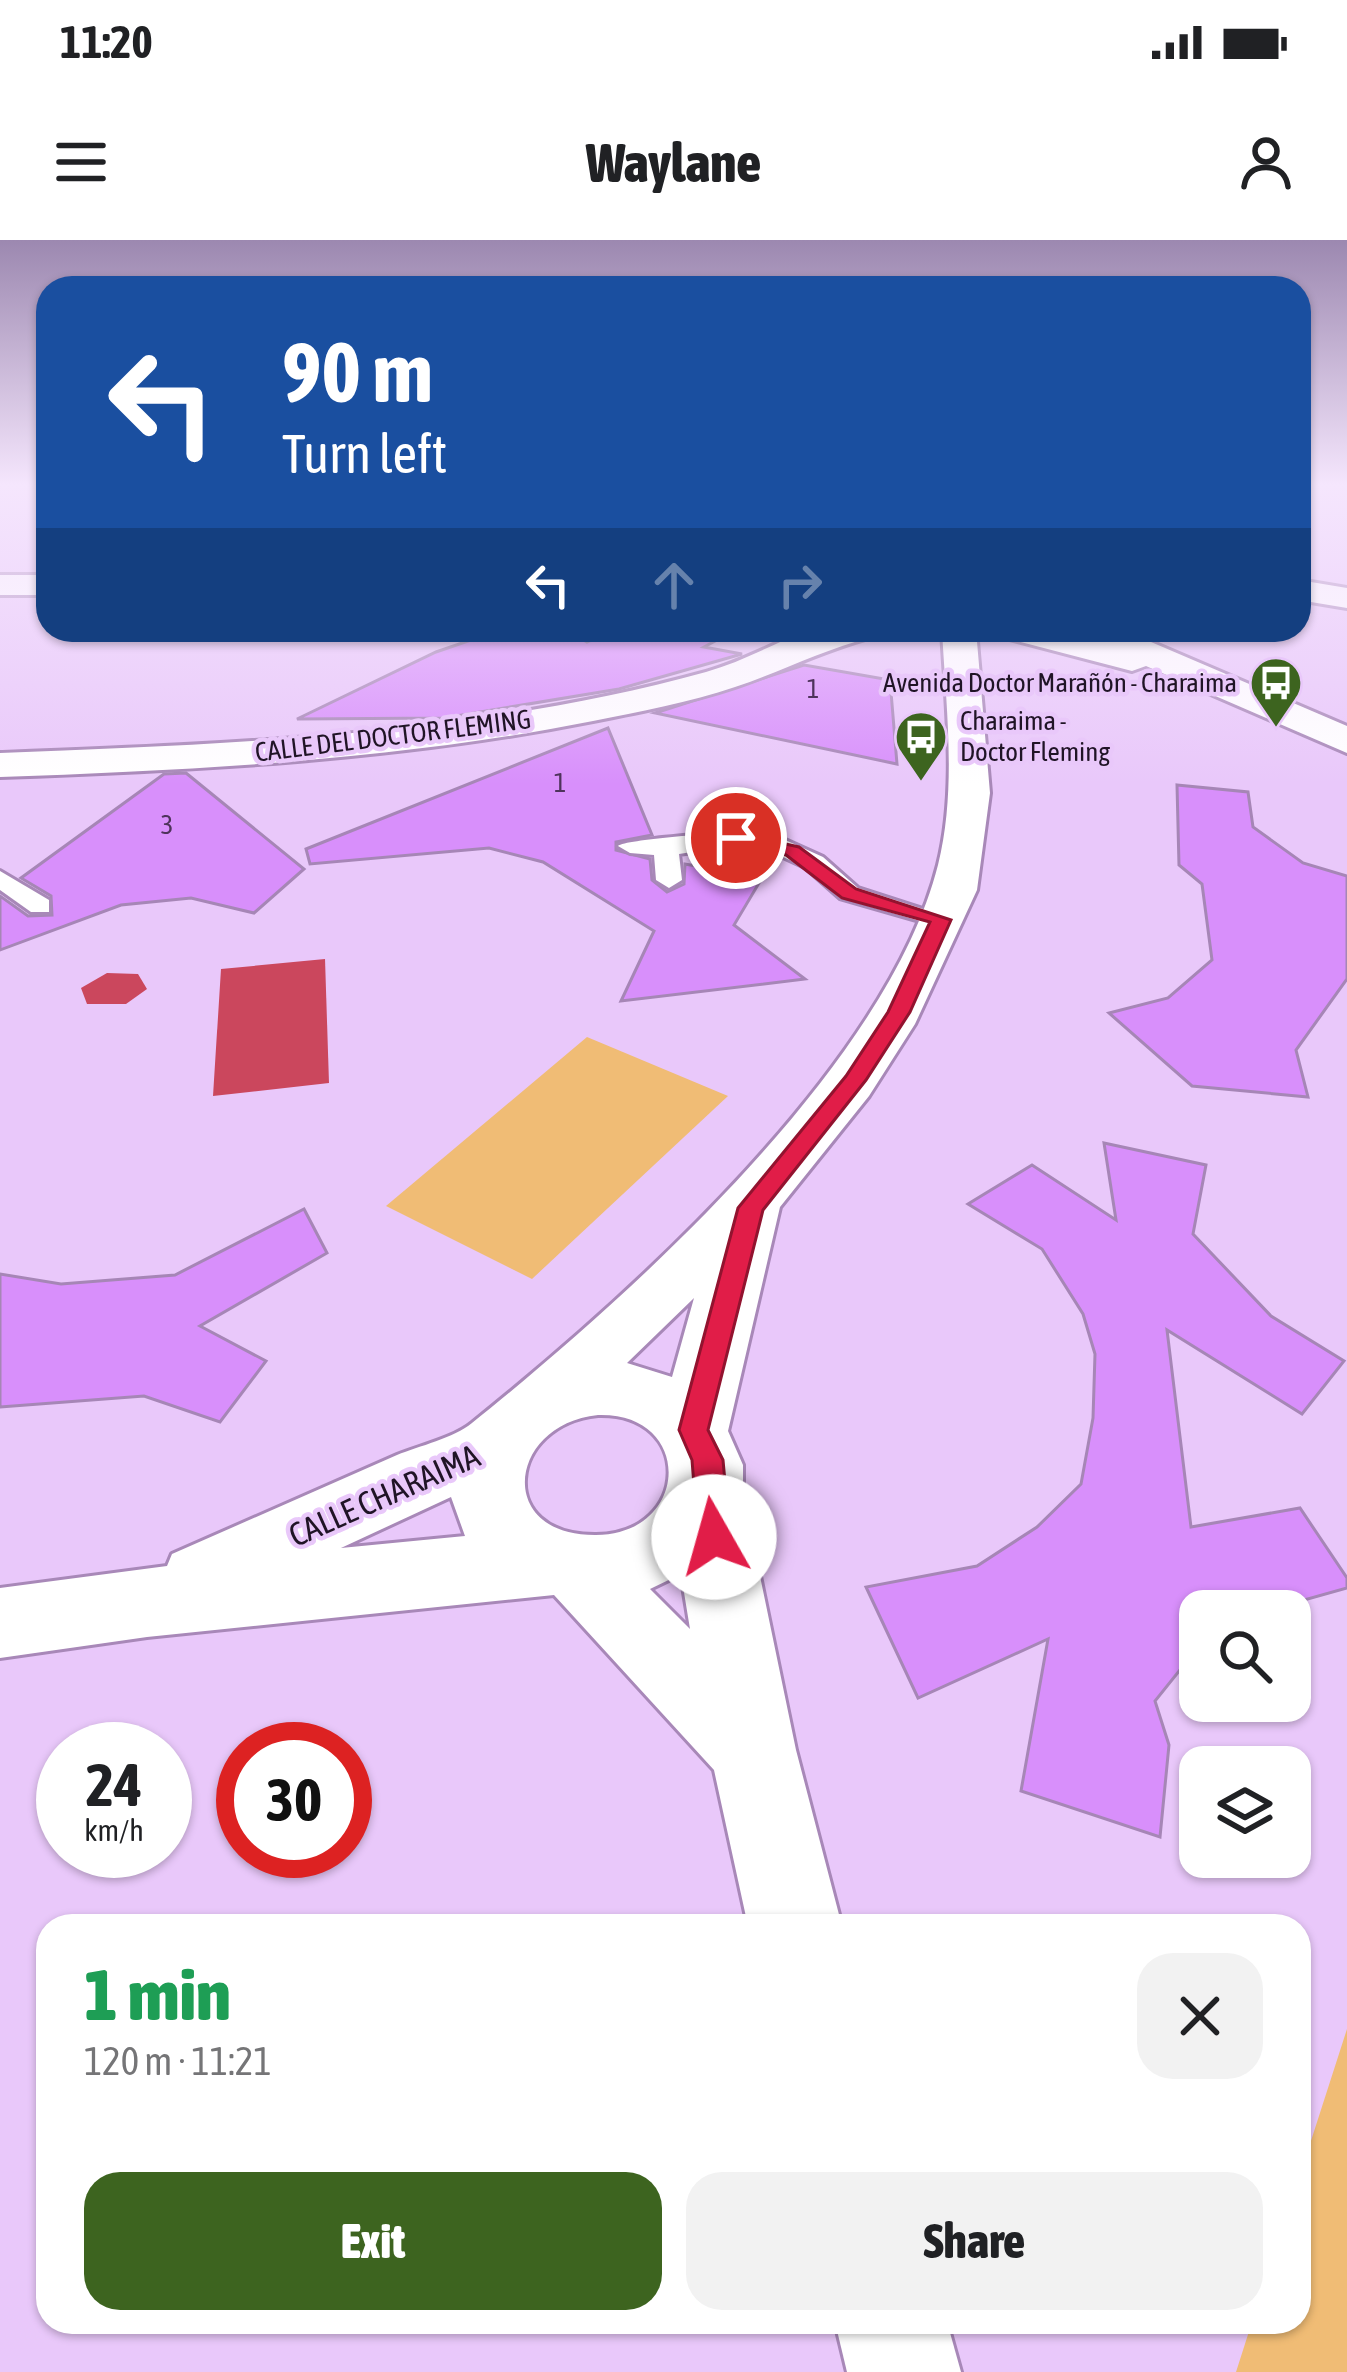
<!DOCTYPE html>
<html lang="en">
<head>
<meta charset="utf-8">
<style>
  body { margin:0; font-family:"Asap Condensed",sans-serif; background:#f2f2f2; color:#202124; height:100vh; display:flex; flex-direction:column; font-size:45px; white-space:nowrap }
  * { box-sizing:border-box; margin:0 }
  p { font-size:39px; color:#757577 }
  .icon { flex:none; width:66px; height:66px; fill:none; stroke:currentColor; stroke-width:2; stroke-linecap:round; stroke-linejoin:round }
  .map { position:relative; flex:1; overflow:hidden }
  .details { position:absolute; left:36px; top:1674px; width:1275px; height:420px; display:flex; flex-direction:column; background:#fff; border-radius:36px; box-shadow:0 3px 9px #0004 }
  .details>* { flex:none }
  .hud { position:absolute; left:36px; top:36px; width:1275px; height:366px; border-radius:36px; box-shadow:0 3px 9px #0004; background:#1a4fa0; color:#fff; overflow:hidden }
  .controls { position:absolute; left:1179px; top:1350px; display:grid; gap:24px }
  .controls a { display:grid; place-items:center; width:132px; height:132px; border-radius:24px; background:#fff; box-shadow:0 3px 9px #0004; font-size:60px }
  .speed { position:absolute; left:36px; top:1482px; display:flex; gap:24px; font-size:60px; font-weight:700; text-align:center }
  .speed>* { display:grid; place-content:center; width:156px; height:156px; border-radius:50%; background:#fff; box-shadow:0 3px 9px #0004; line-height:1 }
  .speed small { font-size:30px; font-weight:400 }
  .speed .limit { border:18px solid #d22; background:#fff; color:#111 }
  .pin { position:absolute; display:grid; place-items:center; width:102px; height:102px; color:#fff; margin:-51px; border:6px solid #fff; border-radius:50%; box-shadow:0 3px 12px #0007 }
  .me { position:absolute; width:132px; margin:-66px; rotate:353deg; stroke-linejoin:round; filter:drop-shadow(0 0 9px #0008) }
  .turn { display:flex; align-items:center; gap:42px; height:252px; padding:0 48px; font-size:54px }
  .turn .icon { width:156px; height:156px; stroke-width:2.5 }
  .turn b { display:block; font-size:84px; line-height:102px }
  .lanes { display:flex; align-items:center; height:114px; padding:0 48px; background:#0003; justify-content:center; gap:60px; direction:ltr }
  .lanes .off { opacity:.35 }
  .round { display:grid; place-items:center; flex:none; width:126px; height:126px; border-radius:36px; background:#f2f2f2 }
  .head { display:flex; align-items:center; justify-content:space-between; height:204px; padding:0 48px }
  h1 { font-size:72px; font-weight:800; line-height:90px; color:#1e9e55 }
  .action { display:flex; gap:24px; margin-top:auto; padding:24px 48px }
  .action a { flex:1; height:138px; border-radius:36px; background:#3d641f; color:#fff; font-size:48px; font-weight:800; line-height:138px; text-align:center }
  .action a+a { background:#f2f2f2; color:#202124 }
  .status { display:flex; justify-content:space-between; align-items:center; height:84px; padding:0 60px; background:#fff; direction:ltr }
  .status svg { height:33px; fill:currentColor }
  header { display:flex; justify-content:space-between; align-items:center; height:156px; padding:0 48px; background:#fff; font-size:54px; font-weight:800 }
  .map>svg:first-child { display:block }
  .green { fill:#f0bc75 }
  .water { fill:#cb475d }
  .building { fill:#d88ffb; stroke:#a686b6; stroke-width:3 }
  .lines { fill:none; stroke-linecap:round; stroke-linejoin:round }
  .lane-casing { stroke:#a888b8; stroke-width:6 }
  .street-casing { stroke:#a888b8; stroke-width:6 }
  .path { stroke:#957da1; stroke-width:3; stroke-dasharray:1.5 4.5; stroke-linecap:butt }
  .lane { fill:#fff; fill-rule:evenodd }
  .street { fill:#fff; fill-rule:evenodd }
  .route { fill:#e11d48; stroke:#92132f; stroke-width:3 }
  .labels { text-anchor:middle; stroke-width:9; stroke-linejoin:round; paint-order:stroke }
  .far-poi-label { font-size:27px; fill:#201426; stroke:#e9c8fa; text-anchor:end }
  .number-label { font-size:27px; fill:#4e335b }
  .far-street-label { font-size:27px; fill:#201426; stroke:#e9c8fa }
  .street-label { font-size:33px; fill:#201426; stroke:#e9c8fa }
</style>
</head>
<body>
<div class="status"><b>11:20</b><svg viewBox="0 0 49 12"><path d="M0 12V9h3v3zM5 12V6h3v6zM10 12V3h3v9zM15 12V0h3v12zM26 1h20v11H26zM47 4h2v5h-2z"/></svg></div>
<header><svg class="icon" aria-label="menu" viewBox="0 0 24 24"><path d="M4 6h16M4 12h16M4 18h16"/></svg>Waylane<svg class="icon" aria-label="person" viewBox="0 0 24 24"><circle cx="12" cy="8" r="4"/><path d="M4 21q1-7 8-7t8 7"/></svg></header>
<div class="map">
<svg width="1347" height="2132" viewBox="0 0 1347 2132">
  <rect width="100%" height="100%" fill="#e9c8fa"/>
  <!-- green -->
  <g class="green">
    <path d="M94,390H271L267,399L88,398Z"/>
    <path d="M587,797L728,856L532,1039L386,966Z"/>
    <path d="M1347,1789V2132H1236L1252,2082H1299V1938Z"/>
  </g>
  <!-- water -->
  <g class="water">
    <path d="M325,719L329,843L213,856L221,729Z"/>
    <path d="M107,733L138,734L147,749L126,764H87L81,748Z"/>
  </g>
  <!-- building -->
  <g class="building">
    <path d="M500,390L539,397L567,390L587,402L614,390H736L704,407L742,414L619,449L444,478L297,479L436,412Z"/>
    <path d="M804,425L890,440L897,524L655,473Z"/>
    <path d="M608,488L652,595L616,602V610L650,619L652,640L667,652L684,644L685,624L762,638L734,685L805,739L621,761L654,691L543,622L489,608L310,624L306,609Z"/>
    <path d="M186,533L304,629L254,673L191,658L121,665L0,710V656L28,676L52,675L51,656L21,638L164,534Z"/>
    <path d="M1177,545L1248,552L1253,587L1303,623L1347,636V739L1296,810L1308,857L1192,846L1109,773L1168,758L1212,720L1202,644L1179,625Z"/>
    <path d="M1104,903L1206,925L1193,994L1271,1076L1344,1121L1302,1174L1167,1090L1191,1287L1300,1268L1347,1338V1348L1290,1364L1242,1353L1228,1371H1200V1405L1155,1461L1169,1505L1160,1597L1021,1551L1048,1399L918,1458L866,1347L977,1326L1037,1287L1081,1244L1093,1178L1095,1114L1083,1074L1042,1009L968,964L1032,925L1116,980Z"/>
    <path d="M304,969L327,1013L200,1086L266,1121L220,1182L144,1156L0,1167V1034L61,1044L175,1035Z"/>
  </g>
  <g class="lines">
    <!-- lane casing -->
    <g class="lane-casing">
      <g id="lane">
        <path d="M736,591L783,599L823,617L858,648L954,679L941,687L840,658L805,627L768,610L736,605L679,614L682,640L669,648L656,640L654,615L630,613L618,606C627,599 715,594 736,591Z"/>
        <path d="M0,631L49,660V672H31L0,650Z"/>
      </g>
    </g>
    <!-- street casing -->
    <g class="street-casing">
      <g id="street">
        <rect x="0" y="335" width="48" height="20"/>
        <path d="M1299,340L1347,348V368L1299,360Z"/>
        <path d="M807,390H877L872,397C822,410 783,431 735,447C690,462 639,472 593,481C397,520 198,530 0,537V513C236,504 477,495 706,432C741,422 774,404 807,390Z"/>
        <path d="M942,390H976L990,553L977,650L915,784L869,856L780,967L728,1191L743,1225V1254L796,1510L842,1686H748L714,1530L554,1355L147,1397L0,1418V1348L167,1326L172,1314C247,1281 322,1248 397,1215C419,1206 454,1198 472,1183C630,1056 887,826 938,625C957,549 946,467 942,390ZM694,1058L672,1137L627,1123ZM598,1175C694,1172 691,1294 596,1295C494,1296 508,1184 598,1175ZM451,1257L465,1296L341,1308ZM681,1334L690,1389L650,1349Z"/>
        <path d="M997,390H1056L1080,396L1076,390H1123L1347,486V513L1146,426L1132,431L1002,397Z"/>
        <path d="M835,2082H947L961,2132H847Z"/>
      </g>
    </g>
    <!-- path -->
    <path class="path" d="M64,390L104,396L275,390"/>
    <!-- lane -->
    <use href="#lane" class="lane"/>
    <!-- street -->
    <use href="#street" class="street"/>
  </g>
  <!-- sky -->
  <linearGradient id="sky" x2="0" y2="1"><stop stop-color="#9c88b0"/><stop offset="0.45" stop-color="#f5e6fd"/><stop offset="1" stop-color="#f5e6fd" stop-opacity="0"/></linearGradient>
  <rect width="1347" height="544" fill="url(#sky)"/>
  <!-- route -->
  <path class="route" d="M736,593L799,607L856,649L951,680L910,772L866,840L763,970L708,1190L723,1220L730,1297L726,1307H703L698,1297L692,1220L679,1190L738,968L846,836L888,772L930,682L842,658L786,615L730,602V594Z"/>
  <!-- icons -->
  <defs>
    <g id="bus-pin" transform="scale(2.7)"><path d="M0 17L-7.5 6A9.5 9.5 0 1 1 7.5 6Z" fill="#3d641f" stroke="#e9c8fa"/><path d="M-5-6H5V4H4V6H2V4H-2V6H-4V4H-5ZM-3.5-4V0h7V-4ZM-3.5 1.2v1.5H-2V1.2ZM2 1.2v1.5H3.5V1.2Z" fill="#fff"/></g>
  </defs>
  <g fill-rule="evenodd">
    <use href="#bus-pin" x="1276" y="443"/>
    <use href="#bus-pin" x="921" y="497"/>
  </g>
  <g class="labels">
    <!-- far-poi labels -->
    <g class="far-poi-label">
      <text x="1237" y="452">Avenida Doctor Marañón - Charaima</text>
      <text x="960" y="490" text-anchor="start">Charaima -<tspan x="960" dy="31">Doctor Fleming</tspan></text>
    </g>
    <!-- number labels -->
    <g class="number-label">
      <text x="813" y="458">1</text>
      <text x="560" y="552">1</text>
      <text x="167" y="594">3</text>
    </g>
    <!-- far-street labels -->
    <g class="far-street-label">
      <text transform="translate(393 496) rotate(-7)" y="9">CALLE DEL DOCTOR FLEMING</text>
    </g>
    <!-- street labels -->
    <g class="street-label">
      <text transform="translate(384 1255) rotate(-24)" y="12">CALLE CHARAIMA</text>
    </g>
  </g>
</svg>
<div class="controls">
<a><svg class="icon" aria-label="search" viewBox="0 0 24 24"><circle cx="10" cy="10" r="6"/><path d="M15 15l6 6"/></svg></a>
<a><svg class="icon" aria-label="layers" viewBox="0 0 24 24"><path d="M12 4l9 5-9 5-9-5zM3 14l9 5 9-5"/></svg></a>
</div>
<div class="speed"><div>24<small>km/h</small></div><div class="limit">30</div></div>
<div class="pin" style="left:736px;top:598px;background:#d93025"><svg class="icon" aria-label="arrive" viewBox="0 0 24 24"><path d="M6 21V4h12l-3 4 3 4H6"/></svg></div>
<svg class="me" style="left:714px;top:1297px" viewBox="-20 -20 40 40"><circle r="19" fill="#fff"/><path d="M0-13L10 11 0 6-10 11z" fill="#e11d48"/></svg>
<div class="hud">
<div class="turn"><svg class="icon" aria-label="left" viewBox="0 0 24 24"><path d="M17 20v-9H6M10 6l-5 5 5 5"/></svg><div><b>90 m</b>Turn left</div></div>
<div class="lanes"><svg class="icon" aria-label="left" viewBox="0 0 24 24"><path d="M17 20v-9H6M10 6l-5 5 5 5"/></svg><svg class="icon off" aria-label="ahead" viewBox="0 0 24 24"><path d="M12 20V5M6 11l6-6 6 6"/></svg><svg class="icon off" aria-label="right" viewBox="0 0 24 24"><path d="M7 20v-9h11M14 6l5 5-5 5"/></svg></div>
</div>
<section class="details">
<div class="head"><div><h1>1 min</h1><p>120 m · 11:21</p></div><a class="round"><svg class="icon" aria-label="close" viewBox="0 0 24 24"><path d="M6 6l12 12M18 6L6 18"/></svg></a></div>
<div class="action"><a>Exit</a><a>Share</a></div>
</section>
</div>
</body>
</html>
